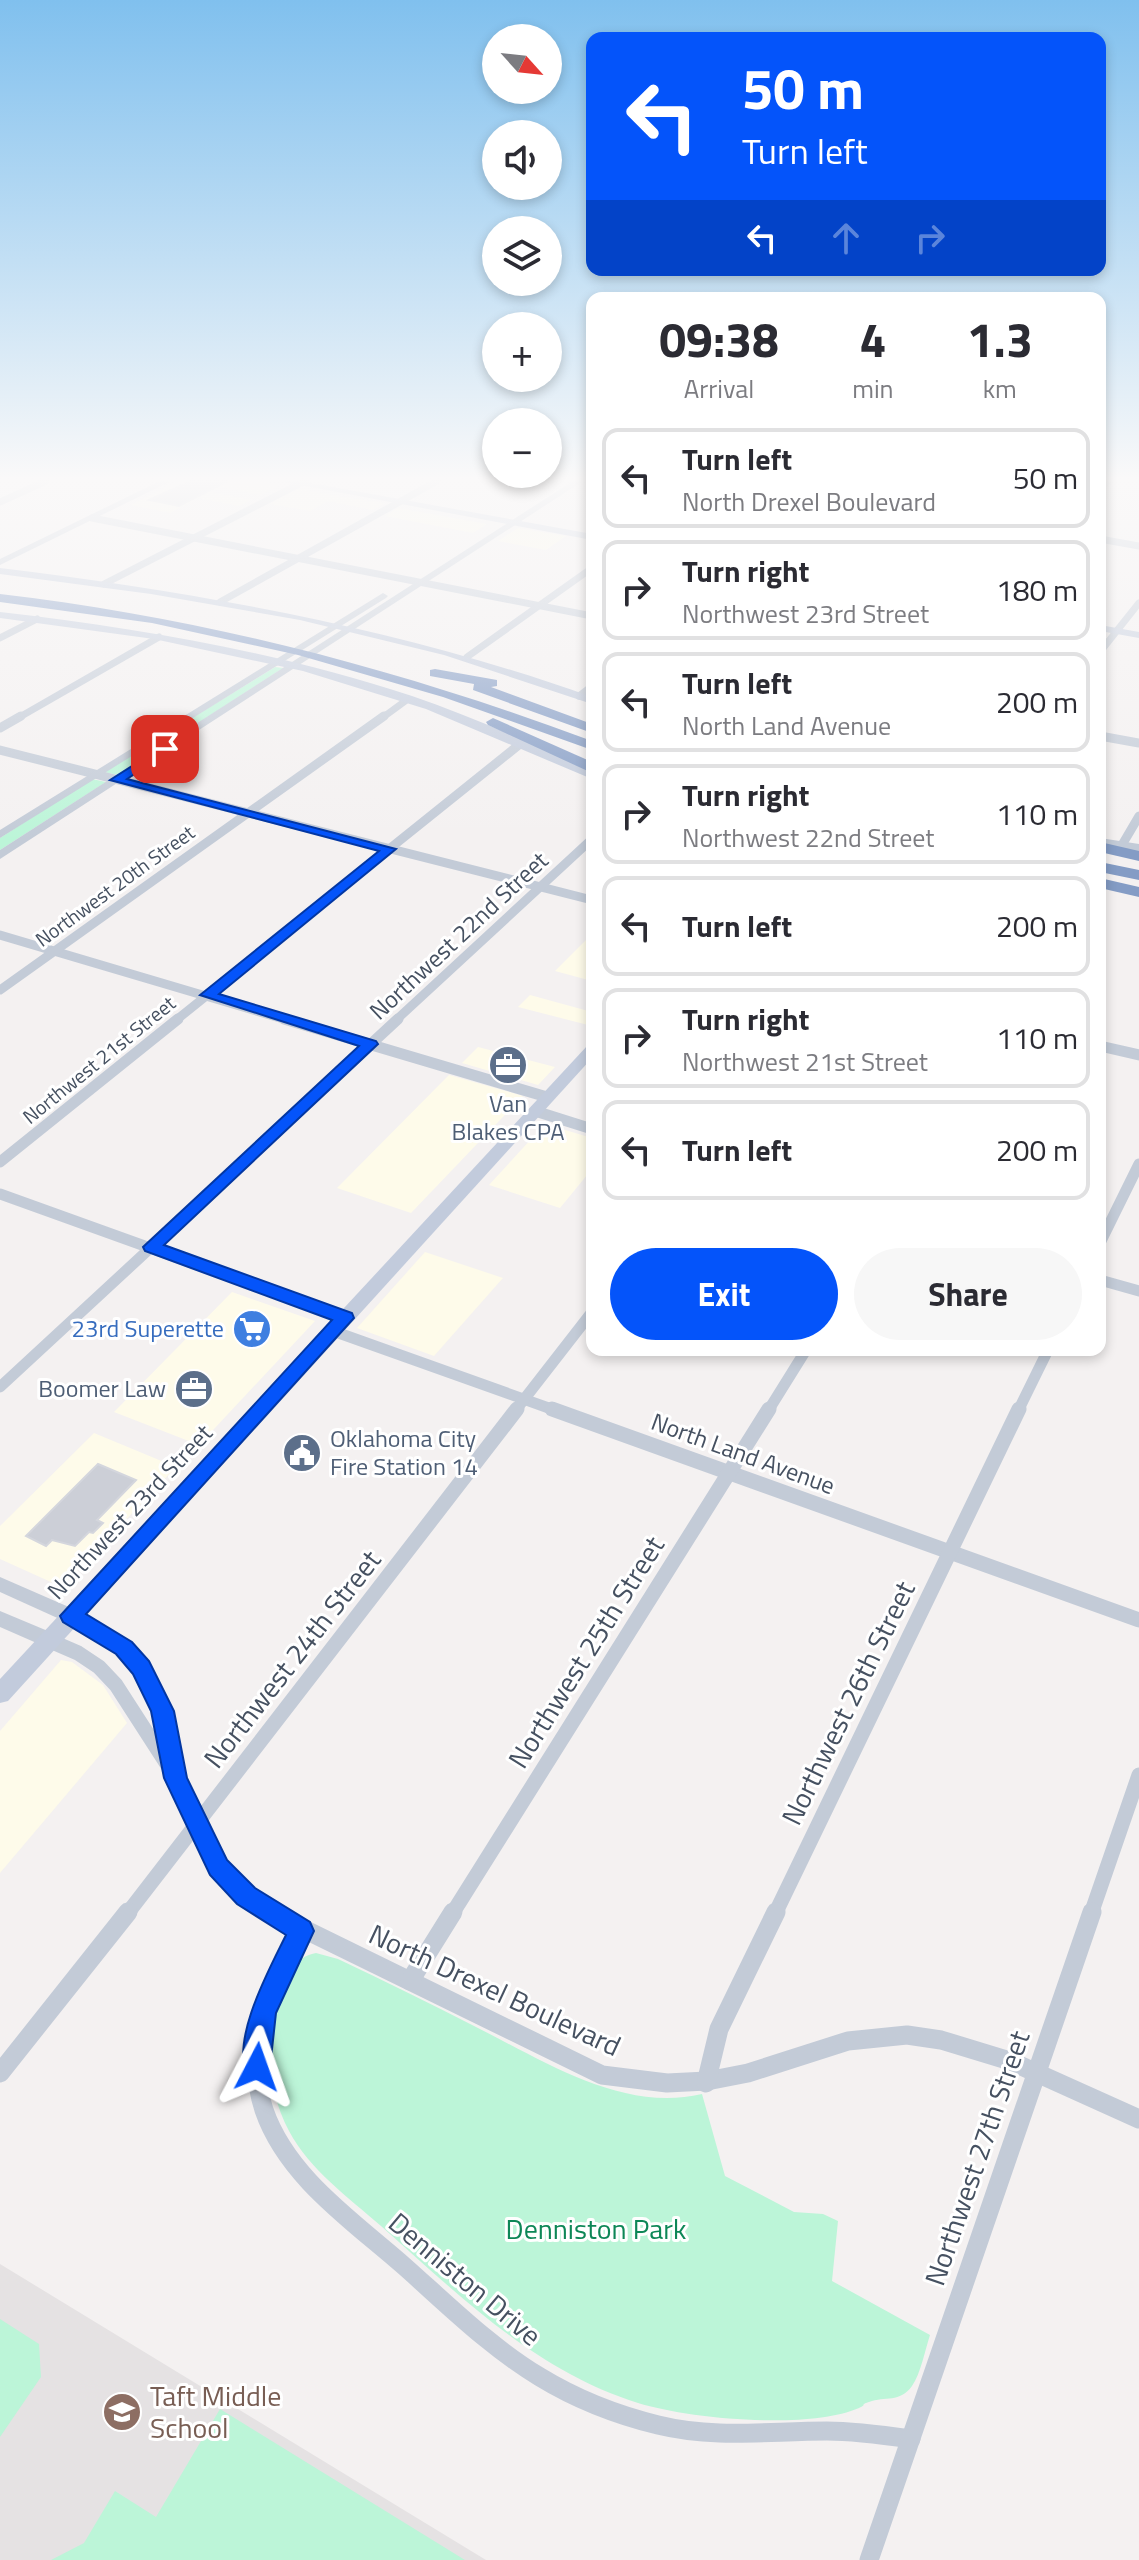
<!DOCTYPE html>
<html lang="en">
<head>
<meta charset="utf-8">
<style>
  body { margin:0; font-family:"Titillium Web",sans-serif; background:#f7f7f7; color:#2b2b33; height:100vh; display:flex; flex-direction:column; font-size:30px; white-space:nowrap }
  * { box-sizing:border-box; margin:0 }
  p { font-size:26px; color:#7c7c81 }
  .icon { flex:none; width:44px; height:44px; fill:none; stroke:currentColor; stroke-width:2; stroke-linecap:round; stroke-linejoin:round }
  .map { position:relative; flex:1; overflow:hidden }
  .sheet { position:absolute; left:586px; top:292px; width:520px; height:1064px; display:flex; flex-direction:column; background:#fff; border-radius:16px; box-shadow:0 4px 12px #0003 }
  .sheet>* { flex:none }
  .guide { position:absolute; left:586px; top:32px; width:520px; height:244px; border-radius:16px; box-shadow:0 4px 12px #0003; background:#0454fa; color:#fff; overflow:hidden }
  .needle { width:52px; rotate:117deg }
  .buttons { position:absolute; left:482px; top:24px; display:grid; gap:16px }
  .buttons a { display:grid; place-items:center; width:80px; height:80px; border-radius:50%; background:#fff; box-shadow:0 4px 12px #0003; font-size:40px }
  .pin { position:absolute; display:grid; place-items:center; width:68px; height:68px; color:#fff; margin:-34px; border-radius:16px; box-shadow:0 4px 12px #0006 }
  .me { position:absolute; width:88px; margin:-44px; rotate:4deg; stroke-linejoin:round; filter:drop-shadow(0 0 6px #0008) }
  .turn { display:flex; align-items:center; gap:28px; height:168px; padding:0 24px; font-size:36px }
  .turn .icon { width:104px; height:104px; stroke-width:2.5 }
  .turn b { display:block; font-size:56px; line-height:68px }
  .lanes { display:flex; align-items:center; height:76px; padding:0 24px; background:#0003; justify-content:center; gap:40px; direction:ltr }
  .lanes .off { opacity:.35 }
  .eta { display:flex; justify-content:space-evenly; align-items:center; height:136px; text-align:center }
  .eta b { font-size:48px; font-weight:700; line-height:56px }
  .cta { display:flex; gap:16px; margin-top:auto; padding:16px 24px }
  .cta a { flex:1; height:92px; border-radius:48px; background:#0454fa; color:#fff; font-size:32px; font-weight:700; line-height:92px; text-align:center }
  .cta a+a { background:#f7f7f7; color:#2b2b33 }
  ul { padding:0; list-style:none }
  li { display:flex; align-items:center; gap:24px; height:100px; margin:0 16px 12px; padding:0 8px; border:4px solid #e1e1e2; border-radius:16px }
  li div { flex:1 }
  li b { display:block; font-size:30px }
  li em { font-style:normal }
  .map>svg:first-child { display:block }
  .commercial { fill:#fefbea }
  .education { fill:#e5e2e3 }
  .green { fill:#bcf5d8 }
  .building { fill:#cccfd7; stroke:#d4d6dd; stroke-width:2 }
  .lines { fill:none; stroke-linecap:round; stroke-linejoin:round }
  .minor-far4 { stroke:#c3cbd7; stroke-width:7 }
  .minor-far3 { stroke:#c3cbd7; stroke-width:9 }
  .minor-far2 { stroke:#c3cbd7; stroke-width:11 }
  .minor-far1 { stroke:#c3cbd7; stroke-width:15 }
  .minor { stroke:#c3cbd7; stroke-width:19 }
  .tertiary { fill:#c3cbd7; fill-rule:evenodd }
  .secondary { fill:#c2cbdc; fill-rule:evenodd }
  .motorway { fill:#849cc5; fill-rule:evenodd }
  .route { fill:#0454fa; stroke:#0337a2; stroke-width:2 }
  .labels { text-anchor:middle; stroke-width:6; stroke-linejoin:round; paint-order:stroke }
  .far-street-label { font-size:20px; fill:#465161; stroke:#fff }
  .street-label { font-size:24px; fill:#465161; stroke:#fff }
  .service-label { font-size:24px; fill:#4e5e75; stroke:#fff }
  .shop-label { font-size:24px; fill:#366cbe; stroke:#fff; text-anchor:end }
  .near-street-label { font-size:28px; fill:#465161; stroke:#fff }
  .near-park-label { font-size:28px; fill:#0d8757; stroke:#fff }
  .near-education-label { font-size:28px; fill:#785e54; stroke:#fff; text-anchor:start }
</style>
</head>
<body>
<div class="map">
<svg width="1139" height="2560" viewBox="0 0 1139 2560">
  <rect width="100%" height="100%" fill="#f4f1f1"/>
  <!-- commercial -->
  <g class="commercial">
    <path d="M179,481H260L280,485L261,495L221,487L212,492L251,500L239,506L198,498L170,513L131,505Z"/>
    <path d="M297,488L337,496L385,503L373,510L328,501L310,511L270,504Z"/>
    <path d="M398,508L487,524L473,533L385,516Z"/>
    <path d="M518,528L566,536L546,550L498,541Z"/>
    <path d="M592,934V981L555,971Z"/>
    <path d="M530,995L592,1012V1026L518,1007Z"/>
    <path d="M478,1047L555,1067L538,1085L462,1063Z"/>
    <path d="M449,1075L523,1096L411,1213L337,1188Z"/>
    <path d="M545,1124L592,1138V1169L560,1208L489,1185Z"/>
    <path d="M425,1252L503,1278L434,1356L357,1328Z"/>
    <path d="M232,1292L315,1321L199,1445L114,1412Z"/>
    <path d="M94,1433L176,1467L62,1587L0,1559V1526Z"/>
    <path d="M61,1660L72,1662L103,1685L127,1723L0,1873V1731Z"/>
  </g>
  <!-- education -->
  <path class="education" d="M0,2264L486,2560H0Z"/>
  <!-- green -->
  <g class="green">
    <path d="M275,667L283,668L118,775L104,772Z"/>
    <path d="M92,779L106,782L0,850V838Z"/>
    <path d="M316,1953L338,1959C385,1981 431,2004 476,2027C544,2061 622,2113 702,2094L725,2176L794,2212L823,2214L838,2221L832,2281L930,2335C925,2350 921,2373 912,2386C900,2403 885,2396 869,2402C859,2405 868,2404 859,2408C808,2430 690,2419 638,2403C535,2371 460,2296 381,2226C349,2198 309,2169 289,2131C268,2091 262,2038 280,1997C289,1977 293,1957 316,1953Z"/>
    <path d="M0,2319L39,2344L41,2377L0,2437Z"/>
    <path d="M220,2409L465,2560H51L84,2543L115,2491L156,2517Z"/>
  </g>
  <!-- building -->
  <g class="building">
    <path d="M191,481H228L179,506L149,500Z"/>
    <path d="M98,1464L136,1480L97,1520L103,1523L93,1533L89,1532L75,1546L52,1540L46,1546L26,1536Z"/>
  </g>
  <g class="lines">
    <!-- minor-far4 -->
    <g class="minor-far4">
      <path d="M0,502L46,481"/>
      <path d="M92,518L592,616"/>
      <path d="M1100,539L1139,546"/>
      <path d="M104,584L305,481"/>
      <path d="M220,602L437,481"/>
      <path d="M0,638L37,619"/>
      <path d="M1100,652L1139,603"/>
      <path d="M467,657L592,568"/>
      <path d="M579,696L592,686"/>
      <path d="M18,718L159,637"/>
      <path d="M382,718L408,699"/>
    </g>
    <!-- minor-far3 -->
    <g class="minor-far3">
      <path d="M0,728L21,716"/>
      <path d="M1100,736L1139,743"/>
      <path d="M0,750L592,900"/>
      <path d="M1122,845L1139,816"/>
      <path d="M0,935L290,1021"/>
      <path d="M0,990L384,716"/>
      <path d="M175,1021L520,744"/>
      <path d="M395,1021L592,839"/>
    </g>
    <!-- minor-far2 -->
    <g class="minor-far2">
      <path d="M284,1019L547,1097"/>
      <path d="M1100,1046L1139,1055"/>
      <path d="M535,1111L592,1129"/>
      <path d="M0,1162L178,1019"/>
      <path d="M0,1194L345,1318"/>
      <path d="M1100,1243L1139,1164"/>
      <path d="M1100,1280L1139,1291"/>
      <path d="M333,1331L557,1411"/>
      <path d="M0,1387L398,1019"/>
      <path d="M515,1411L592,1312"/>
      <path d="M768,1411L806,1350"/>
      <path d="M1018,1411L1048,1350"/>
    </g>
    <!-- minor-far1 -->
    <g class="minor-far1">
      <path d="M552,1409L1139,1620"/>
      <path d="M71,1616C89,1626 110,1635 125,1649C159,1680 166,1728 174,1771"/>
      <path d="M48,1640L78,1653L99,1667L116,1685L176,1778L219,1867L246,1896L271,1914"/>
      <path d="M127,1914L517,1409"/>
      <path d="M452,1914L769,1409"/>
      <path d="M775,1914L1019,1409"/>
      <path d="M1091,1914L1139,1775"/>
    </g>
    <!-- minor -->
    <g class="minor">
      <path d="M269,1912L602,2075L667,2083L707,2081L748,2073L848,2041L907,2035L941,2040L1010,2061L1139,2119"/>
      <path d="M301,1931C272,1985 243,2047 264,2110C287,2177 353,2221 404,2266C448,2305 490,2347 540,2377C576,2399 617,2415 658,2425C715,2439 769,2431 827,2431C855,2431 883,2435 911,2439"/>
      <path d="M410,1981L453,1912"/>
      <path d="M0,2073L128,1912"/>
      <path d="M706,2083L719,2029L776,1912"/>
      <path d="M869,2560L1092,1912"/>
    </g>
    <!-- tertiary -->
    <g class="tertiary">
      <path d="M160,481H171L0,565V559Z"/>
      <path d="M573,481H583L0,859V850Z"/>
      <path d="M383,593L388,596L386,598L0,838V830Z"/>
      <path d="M1100,838L1139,844V852L1100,844Z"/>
      <path d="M0,1577L78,1611L81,1616L78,1621L71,1624L64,1621L0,1592Z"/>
      <path d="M0,1611L55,1634L58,1640L55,1646L48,1648L0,1627Z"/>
    </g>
    <!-- secondary -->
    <g class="secondary">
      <path d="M279,481H300L592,534V540Z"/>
      <path d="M1103,481H1112L1100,494Z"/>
      <path d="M0,568C202,593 400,628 592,697V704L444,655L300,620L151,594L0,574Z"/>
      <path d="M0,612C139,628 278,652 412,696C473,717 533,744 592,770V779L426,709L303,671L154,639L0,618Z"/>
      <path d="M1100,625L1139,632V638L1100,631Z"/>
      <path d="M592,1044V1058L8,1701L0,1703V1679L587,1046Z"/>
    </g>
    <!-- motorway -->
    <g class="motorway">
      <path d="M0,594C205,618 399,669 592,741V750L443,697L298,655L152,623L0,602Z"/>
      <path d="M435,669L497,680V686L491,687L592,724V733L473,690L474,684L430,676V670Z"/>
      <path d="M493,718L592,762V773L488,725L486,722Z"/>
      <path d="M1100,842L1139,851V861L1100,852Z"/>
      <path d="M1100,862L1139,870V880L1100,872Z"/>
      <path d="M1100,878L1139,887V897L1100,888Z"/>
    </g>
  </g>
  <!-- sky -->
  <linearGradient id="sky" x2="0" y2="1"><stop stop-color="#80c0ee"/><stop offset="0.57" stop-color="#faf9f9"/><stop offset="1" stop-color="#faf9f9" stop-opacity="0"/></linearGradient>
  <rect width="1139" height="840" fill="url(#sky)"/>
  <!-- route -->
  <path class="route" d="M165,745L170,746V751L127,779L396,849L219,994L376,1041L378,1044L164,1245L352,1313L354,1318L86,1614L132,1642L149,1661L174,1711L187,1778L227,1860L255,1888L310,1922L314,1931L276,2013L270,2067L266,2076L257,2080L247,2076C231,2038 269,1970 286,1935L237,1904L210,1875L164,1778L151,1711L133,1674L116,1654L63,1622L60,1616L332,1320L145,1251L143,1247L359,1046L200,995L379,851L110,780Z"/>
  <!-- icons -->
  <defs>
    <g id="office-disc" transform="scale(2)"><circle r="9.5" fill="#5c6f8a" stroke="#fff"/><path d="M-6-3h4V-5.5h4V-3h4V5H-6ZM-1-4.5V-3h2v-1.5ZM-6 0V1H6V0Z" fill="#fff"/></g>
    <g id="supermarket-disc" transform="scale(2)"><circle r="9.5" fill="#3f7fe0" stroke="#fff"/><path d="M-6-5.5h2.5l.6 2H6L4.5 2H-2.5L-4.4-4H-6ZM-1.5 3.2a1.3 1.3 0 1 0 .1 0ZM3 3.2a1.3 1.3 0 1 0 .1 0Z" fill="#fff"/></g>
    <g id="civic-disc" transform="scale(2)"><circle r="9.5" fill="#5c6f8a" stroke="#fff"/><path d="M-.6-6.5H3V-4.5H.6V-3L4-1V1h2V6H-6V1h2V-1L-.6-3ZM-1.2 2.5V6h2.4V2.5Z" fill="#fff"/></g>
    <g id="school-disc" transform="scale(2)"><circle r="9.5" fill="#8d6e63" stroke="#fff"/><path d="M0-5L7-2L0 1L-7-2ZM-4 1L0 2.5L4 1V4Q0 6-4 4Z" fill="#fff"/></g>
  </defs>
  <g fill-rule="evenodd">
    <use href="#office-disc" x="508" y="1065"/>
    <use href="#supermarket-disc" x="252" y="1329"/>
    <use href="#office-disc" x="194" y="1389"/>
    <use href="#civic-disc" x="302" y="1453"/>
    <use href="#school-disc" x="122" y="2412"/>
  </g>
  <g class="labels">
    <!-- far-street labels -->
    <g class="far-street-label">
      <text transform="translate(115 886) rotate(-36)" y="7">Northwest 20th Street</text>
      <text transform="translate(99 1060) rotate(-39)" y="7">Northwest 21st Street</text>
    </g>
    <!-- street labels -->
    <g class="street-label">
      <text transform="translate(459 936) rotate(-43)" y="8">Northwest 22nd Street</text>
      <text transform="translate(743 1454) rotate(20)" y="8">North Land Avenue</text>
      <text transform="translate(130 1512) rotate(-47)" y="8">Northwest 23rd Street</text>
    </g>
    <!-- service labels -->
    <g class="service-label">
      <text x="508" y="1112">Van<tspan x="508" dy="28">Blakes CPA</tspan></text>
      <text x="166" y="1397" text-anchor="end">Boomer Law</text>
      <text x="330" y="1447" text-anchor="start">Oklahoma City<tspan x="330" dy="28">Fire Station 14</tspan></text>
    </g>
    <!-- shop labels -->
    <g class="shop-label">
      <text x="224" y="1337">23rd Superette</text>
    </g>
    <!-- near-street labels -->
    <g class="near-street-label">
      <text transform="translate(586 1652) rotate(-58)" y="10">Northwest 25th Street</text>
      <text transform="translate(292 1659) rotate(-52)" y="10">Northwest 24th Street</text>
      <text transform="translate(848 1703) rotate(-64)" y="10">Northwest 26th Street</text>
      <text transform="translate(495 1990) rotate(25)" y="10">North Drexel Boulevard</text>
      <text transform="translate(977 2158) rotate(-71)" y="10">Northwest 27th Street</text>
      <text transform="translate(465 2279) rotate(40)" y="10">Denniston Drive</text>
    </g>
    <!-- near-park labels -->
    <g class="near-park-label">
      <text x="596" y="2239">Denniston Park</text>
    </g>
    <!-- near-education labels -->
    <g class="near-education-label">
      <text x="150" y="2406">Taft Middle<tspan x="150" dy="32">School</tspan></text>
    </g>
  </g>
</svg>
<div class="buttons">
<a><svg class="needle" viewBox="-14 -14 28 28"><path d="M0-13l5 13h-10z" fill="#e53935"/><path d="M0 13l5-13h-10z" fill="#7c7c81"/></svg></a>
<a><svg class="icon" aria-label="sound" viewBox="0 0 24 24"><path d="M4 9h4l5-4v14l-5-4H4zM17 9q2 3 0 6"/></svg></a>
<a><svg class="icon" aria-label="layers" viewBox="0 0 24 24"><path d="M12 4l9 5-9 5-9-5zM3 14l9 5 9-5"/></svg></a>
<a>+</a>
<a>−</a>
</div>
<div class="pin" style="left:165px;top:749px;background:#d93025"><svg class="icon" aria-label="arrive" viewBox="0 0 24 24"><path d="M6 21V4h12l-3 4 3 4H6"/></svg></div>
<svg class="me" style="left:257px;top:2067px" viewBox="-20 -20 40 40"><path d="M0-17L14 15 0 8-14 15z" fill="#0454fa" stroke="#fff" stroke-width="4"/></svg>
<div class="guide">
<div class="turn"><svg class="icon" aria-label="left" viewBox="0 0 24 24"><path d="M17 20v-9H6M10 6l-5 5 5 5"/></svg><div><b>50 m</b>Turn left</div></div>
<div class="lanes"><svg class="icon" aria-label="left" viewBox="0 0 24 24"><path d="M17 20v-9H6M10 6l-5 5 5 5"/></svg><svg class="icon off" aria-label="ahead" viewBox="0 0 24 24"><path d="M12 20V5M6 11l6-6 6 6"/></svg><svg class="icon off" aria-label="right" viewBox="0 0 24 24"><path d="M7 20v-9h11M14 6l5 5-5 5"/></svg></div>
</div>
<section class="sheet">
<div class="eta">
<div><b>09:38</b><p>Arrival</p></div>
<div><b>4</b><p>min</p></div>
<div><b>1.3</b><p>km</p></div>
</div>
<ul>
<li><svg class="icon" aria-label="left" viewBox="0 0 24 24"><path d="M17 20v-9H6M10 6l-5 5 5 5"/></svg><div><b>Turn left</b><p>North Drexel Boulevard</p></div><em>50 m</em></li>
<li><svg class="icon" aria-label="right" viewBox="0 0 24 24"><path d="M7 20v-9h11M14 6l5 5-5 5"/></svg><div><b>Turn right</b><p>Northwest 23rd Street</p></div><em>180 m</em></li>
<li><svg class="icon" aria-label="left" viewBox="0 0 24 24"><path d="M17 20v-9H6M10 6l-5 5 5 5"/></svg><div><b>Turn left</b><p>North Land Avenue</p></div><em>200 m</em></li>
<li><svg class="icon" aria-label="right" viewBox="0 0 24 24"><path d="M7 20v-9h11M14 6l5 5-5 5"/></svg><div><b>Turn right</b><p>Northwest 22nd Street</p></div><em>110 m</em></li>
<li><svg class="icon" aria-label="left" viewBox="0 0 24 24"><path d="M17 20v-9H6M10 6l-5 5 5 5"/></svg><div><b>Turn left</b></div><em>200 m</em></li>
<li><svg class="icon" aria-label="right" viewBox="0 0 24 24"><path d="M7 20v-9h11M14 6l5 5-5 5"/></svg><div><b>Turn right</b><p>Northwest 21st Street</p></div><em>110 m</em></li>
<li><svg class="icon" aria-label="left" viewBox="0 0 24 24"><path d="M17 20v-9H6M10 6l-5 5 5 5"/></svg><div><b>Turn left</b></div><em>200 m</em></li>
</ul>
<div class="cta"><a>Exit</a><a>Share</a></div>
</section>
</div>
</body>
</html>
